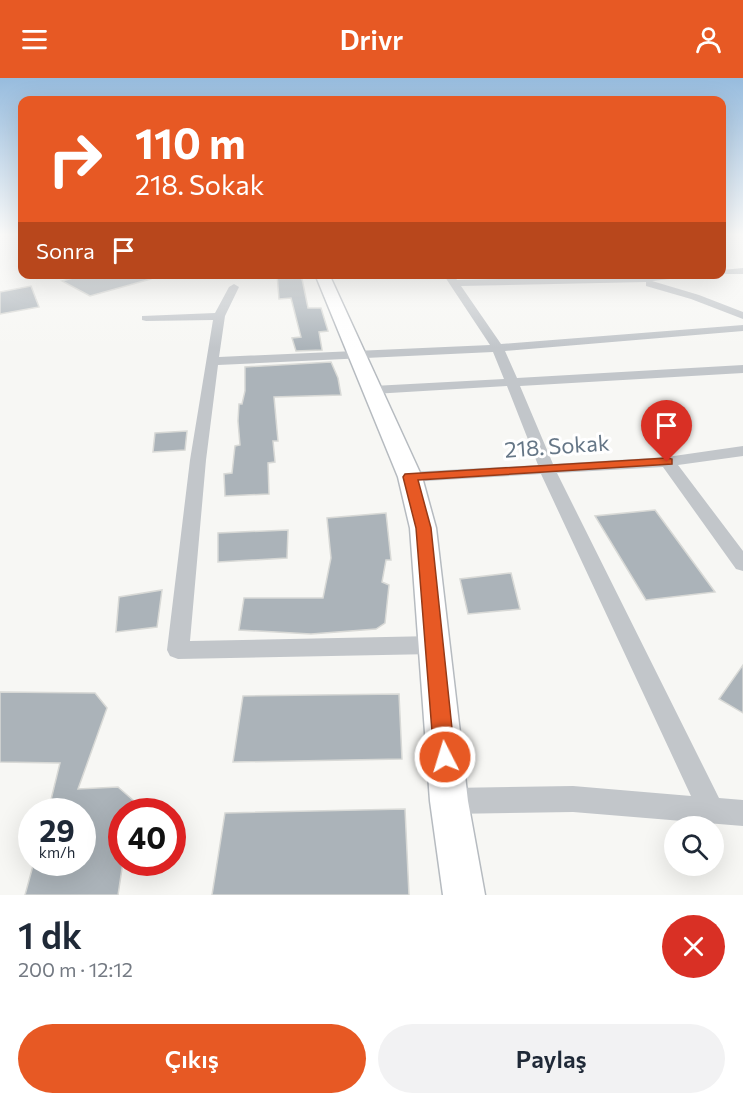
<!DOCTYPE html>
<html lang="tr">
<head>
<meta charset="utf-8">
<style>
  body { margin:0; font-family:Commissioner,sans-serif; background:#f2f2f3; color:#1f2937; height:100vh; display:flex; flex-direction:column; font-size:22px; white-space:nowrap }
  * { box-sizing:border-box; margin:0 }
  p { font-size:20px; color:#747a83 }
  .icon { flex:none; width:33px; height:33px; fill:none; stroke:currentColor; stroke-width:2; stroke-linecap:round; stroke-linejoin:round }
  .map { position:relative; height:817px; overflow:hidden }
  .details { display:flex; flex-direction:column; background:#fff; flex:1 }
  .details>* { flex:none }
  .hud { position:absolute; left:18px; top:18px; width:708px; height:183px; border-radius:12px; box-shadow:0 6px 24px #0002; background:#e75924; color:#fff; overflow:hidden }
  .fabs { position:absolute; left:664px; top:738px; display:grid; gap:12px }
  .fabs a { display:grid; place-items:center; width:60px; height:60px; border-radius:50%; background:#fff; box-shadow:0 6px 24px #0002; font-size:30px }
  .speed { position:absolute; left:18px; top:720px; display:flex; gap:12px; font-size:30px; font-weight:700; text-align:center }
  .speed>* { display:grid; place-content:center; width:78px; height:78px; border-radius:50%; background:#fff; box-shadow:0 6px 24px #0002; line-height:1 }
  .speed small { font-size:15px; font-weight:400 }
  .speed .limit { border:9px solid #d22; background:#fff; color:#111 }
  .pin { position:absolute; display:grid; place-items:center; width:51px; height:51px; color:#fff; margin:-62px -26px; border-radius:50% 50% 50% 0; rotate:-45deg; box-shadow:0 0 6px #0007 }
  .pin .icon { rotate:45deg }
  .me { position:absolute; width:66px; margin:-33px; rotate:355deg; stroke-linejoin:round; filter:drop-shadow(0 0 4px #0008) }
  .turn { display:flex; align-items:center; gap:21px; height:126px; padding:0 18px; font-size:27px }
  .turn .icon { width:78px; height:78px; stroke-width:2.5 }
  .turn b { display:block; font-size:42px; line-height:51px }
  .then { display:flex; align-items:center; height:57px; padding:0 18px; background:#0003; gap:12px; font-size:22px }
  .round { display:grid; place-items:center; flex:none; width:63px; height:63px; border-radius:32px; background:#f2f2f3 }
  .head { display:flex; align-items:center; justify-content:space-between; height:102px; padding:0 18px }
  h1 { font-size:36px; font-weight:600; line-height:45px }
  .primary-button { display:flex; gap:12px; margin-top:auto; padding:12px 18px }
  .primary-button a { flex:1; height:69px; border-radius:36px; background:#e75924; color:#fff; font-size:24px; font-weight:600; line-height:69px; text-align:center }
  .primary-button a+a { background:#f2f2f3; color:#1f2937 }
  header { display:flex; justify-content:space-between; align-items:center; height:78px; padding:0 18px; background:#e75924; color:#fff; font-size:27px; font-weight:600 }
  .map>svg:first-child { display:block }
  .building { fill:#abb3b9; stroke:#d8d9d6; stroke-width:1.5 }
  .lines { fill:none; stroke-linecap:round; stroke-linejoin:round }
  .secondary-casing { stroke:#b6bbc0; stroke-width:3 }
  .street { fill:#c2c6ca; fill-rule:evenodd }
  .secondary { fill:#fff; fill-rule:evenodd }
  .route { fill:#e75924; stroke:#963a17; stroke-width:1.5 }
  .labels { text-anchor:middle; stroke-width:6; stroke-linejoin:round; paint-order:stroke }
  .street-label { font-size:22px; fill:#657686; stroke:#fff }
</style>
</head>
<body>
<header><svg class="icon" aria-label="menu" viewBox="0 0 24 24"><path d="M4 6h16M4 12h16M4 18h16"/></svg>Drivr<svg class="icon" aria-label="person" viewBox="0 0 24 24"><circle cx="12" cy="8" r="4"/><path d="M4 21q1-7 8-7t8 7"/></svg></header>
<div class="map">
<svg width="743" height="817" viewBox="0 0 743 817">
  <rect width="100%" height="100%" fill="#f7f7f4"/>
  <!-- building -->
  <g class="building">
    <path d="M87,196H150L151,201L90,218L62,203Z"/>
    <path d="M277,196H301L308,230H321L328,253L319,254L322,272L296,273L292,260L301,259L291,220L279,221Z"/>
    <path d="M31,208L39,229L0,236V214Z"/>
    <path d="M331,284L338,300L341,317L274,319L278,363H273L275,384L268,385L269,416L225,418L224,396L232,395L235,368L240,367L238,343L239,326H242L245,313V289Z"/>
    <path d="M187,353L185,372L153,374L155,355Z"/>
    <path d="M655,432L715,514L646,522L595,438Z"/>
    <path d="M386,435L391,482H386L382,504L389,507L385,545L376,551L311,556L239,552L244,520H323L331,480L327,440Z"/>
    <path d="M288,452L287,480L218,484V455Z"/>
    <path d="M511,495L520,531L468,536L460,501Z"/>
    <path d="M162,512L157,549L116,554L119,519Z"/>
    <path d="M743,587V635L719,621Z"/>
    <path d="M0,614L95,615L107,630L78,711L118,709L134,723L132,734H122L123,784L118,817H25L34,784H82V734H48L60,685L0,684Z"/>
    <path d="M399,616L402,681L233,684L243,618Z"/>
    <path d="M405,731L409,817H212L225,735Z"/>
  </g>
  <g class="lines">
    <!-- secondary casing -->
    <g class="secondary-casing">
      <path id="secondary" d="M315,196H329L422,399L436,450L468,723L485,817H443L430,723L410,450L398,399Z"/>
    </g>
    <!-- street -->
    <g class="street">
      <path d="M722,156H733L722,160Z"/>
      <path d="M743,190V196H718H722V192Z"/>
      <path d="M443,196H453L457,202L714,196L652,203L699,217L743,234V241L691,221L646,208V204L461,208L501,266L743,247V253L505,273L517,300L743,287V295L520,308L553,386L667,379L743,368V378L678,387L743,473V493L736,491L663,389L557,395L719,720L743,722V748L573,734L449,736L440,732L436,723L440,714L449,710L573,708L691,718L541,396L410,404L402,399L410,394L538,387L507,308L373,316L366,312L373,308L504,301L493,274L218,287L206,382L190,563L434,558L442,561L445,567L442,573L434,576L178,581L170,578L167,572L190,382L213,242L146,243L142,242V238L215,235L229,209L234,206L239,209L225,238L219,279L490,267Z"/>
    </g>
    <!-- secondary -->
    <use href="#secondary" class="secondary"/>
  </g>
  <!-- sky -->
  <linearGradient id="sky" x2="0" y2="1"><stop stop-color="#97bcde"/><stop offset="0.58" stop-color="#fbfbfa"/><stop offset="1" stop-color="#fbfbfa" stop-opacity="0"/></linearGradient>
  <rect width="743" height="270" fill="url(#sky)"/>
  <!-- route -->
  <path class="route" d="M667,380L672,381V386L418,402L431,450L455,679L452,685L445,688L437,685L434,679L416,450L403,399L405,396Z"/>
  <g class="labels">
    <!-- street labels -->
    <g class="street-label">
      <text transform="translate(557 368) rotate(-4)" y="8">218. Sokak</text>
    </g>
  </g>
</svg>
<div class="fabs">
<a><svg class="icon" aria-label="search" viewBox="0 0 24 24"><circle cx="10" cy="10" r="6"/><path d="M15 15l6 6"/></svg></a>
</div>
<div class="speed"><div>29<small>km/h</small></div><div class="limit">40</div></div>
<div class="pin" style="left:667px;top:384px;background:#d93025"><svg class="icon" aria-label="arrive" viewBox="0 0 24 24"><path d="M6 21V4h12l-3 4 3 4H6"/></svg></div>
<svg class="me" style="left:445px;top:679px" viewBox="-20 -20 40 40"><circle r="17" fill="#e75924" stroke="#fff" stroke-width="3"/><path d="M0-11L8 9 0 5-8 9z" fill="#fff"/></svg>
<div class="hud">
<div class="turn"><svg class="icon" aria-label="right" viewBox="0 0 24 24"><path d="M7 20v-9h11M14 6l5 5-5 5"/></svg><div><b>110 m</b>218. Sokak</div></div>
<div class="then">Sonra<svg class="icon" aria-label="arrive" viewBox="0 0 24 24"><path d="M6 21V4h12l-3 4 3 4H6"/></svg></div>
</div>
</div>
<section class="details">
<div class="head"><div><h1>1 dk</h1><p>200 m · 12:12</p></div><a class="round" style="background:#d93025;color:#fff"><svg class="icon" aria-label="close" viewBox="0 0 24 24"><path d="M6 6l12 12M18 6L6 18"/></svg></a></div>
<div class="primary-button"><a>Çıkış</a><a>Paylaş</a></div>
</section>
</body>
</html>
